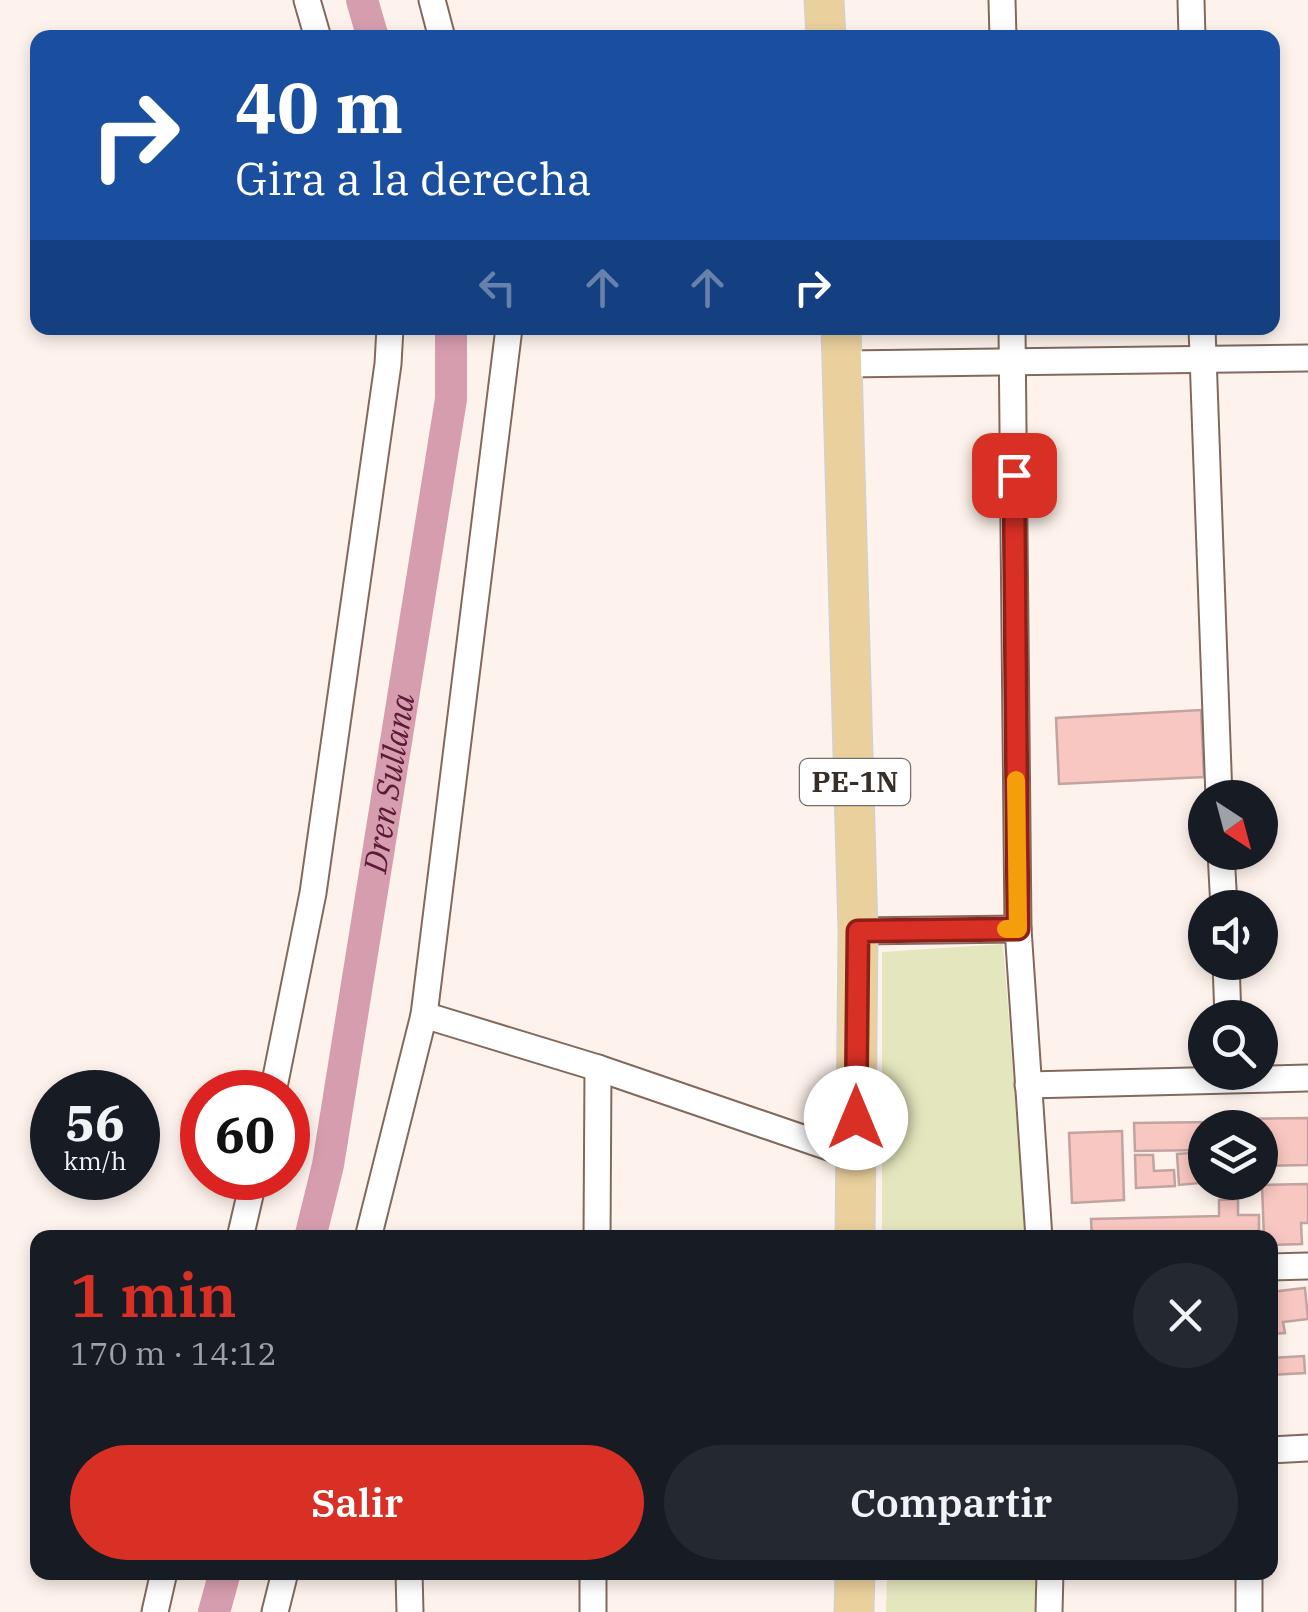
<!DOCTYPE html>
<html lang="es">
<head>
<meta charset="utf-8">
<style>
  body { margin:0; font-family:"IBM Plex Serif",serif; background:#242831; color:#f1f3f6; height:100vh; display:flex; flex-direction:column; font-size:38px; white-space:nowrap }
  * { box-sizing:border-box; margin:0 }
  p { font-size:32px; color:#9ea1a6 }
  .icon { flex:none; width:55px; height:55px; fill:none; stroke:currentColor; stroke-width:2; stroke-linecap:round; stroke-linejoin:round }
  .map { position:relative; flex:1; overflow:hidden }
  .panel { position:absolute; left:30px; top:1230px; width:1248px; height:350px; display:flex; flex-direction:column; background:#171b24; border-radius:20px; box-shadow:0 5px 15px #0003 }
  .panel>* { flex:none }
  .guide { position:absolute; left:30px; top:30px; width:1250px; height:305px; border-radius:20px; box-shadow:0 5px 15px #0003; background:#1a4fa0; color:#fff; overflow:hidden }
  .needle { width:65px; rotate:144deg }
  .fabs { position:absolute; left:1188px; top:780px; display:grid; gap:20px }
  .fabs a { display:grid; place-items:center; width:90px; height:90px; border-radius:50%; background:#171b24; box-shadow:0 5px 15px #0003; font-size:50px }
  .speed { position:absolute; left:30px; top:1070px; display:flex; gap:20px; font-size:50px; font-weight:700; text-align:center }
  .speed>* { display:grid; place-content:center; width:130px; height:130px; border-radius:50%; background:#171b24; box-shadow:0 5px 15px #0003; line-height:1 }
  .speed small { font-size:25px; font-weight:400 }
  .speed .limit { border:15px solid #d22; background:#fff; color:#111 }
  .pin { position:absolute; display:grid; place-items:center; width:85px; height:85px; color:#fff; margin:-42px; border-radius:20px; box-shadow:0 5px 15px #0006 }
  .me { position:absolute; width:110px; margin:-55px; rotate:0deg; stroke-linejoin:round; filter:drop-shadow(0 0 8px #0008) }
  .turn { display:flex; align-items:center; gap:35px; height:210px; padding:0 40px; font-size:45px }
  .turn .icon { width:130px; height:130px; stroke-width:2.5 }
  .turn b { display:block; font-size:70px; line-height:85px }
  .lanes { display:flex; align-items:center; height:95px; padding:0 40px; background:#0003; justify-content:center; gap:50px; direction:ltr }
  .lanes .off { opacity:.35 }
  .round { display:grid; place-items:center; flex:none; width:105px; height:105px; border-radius:52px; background:#242831 }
  .overview { display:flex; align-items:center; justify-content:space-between; height:170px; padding:0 40px }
  h1 { font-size:60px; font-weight:600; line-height:75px; color:#d93025 }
  .primary-button { display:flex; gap:20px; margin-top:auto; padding:20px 40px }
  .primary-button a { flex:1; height:115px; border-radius:60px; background:#d93025; color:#fff; font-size:40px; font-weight:600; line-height:115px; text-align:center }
  .primary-button a+a { background:#242831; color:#f1f3f6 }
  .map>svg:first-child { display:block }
  .green { fill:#e4e6bd }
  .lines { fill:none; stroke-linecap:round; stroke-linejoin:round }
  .canal { stroke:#d69daf; stroke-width:32 }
  .building { fill:#f9c7c1; stroke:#c2a3a0; stroke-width:2.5 }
  .street-casing { stroke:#816a5c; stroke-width:29 }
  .primary-casing { stroke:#d3d1d0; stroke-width:41 }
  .street { stroke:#fff; stroke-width:25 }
  .primary { stroke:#ead09d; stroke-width:38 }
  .route-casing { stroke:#8d1f18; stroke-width:25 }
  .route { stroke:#d93025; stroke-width:18 }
  .slow { stroke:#f59e0b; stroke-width:18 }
  .labels { text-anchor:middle; stroke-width:8; stroke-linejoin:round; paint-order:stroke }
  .shield { fill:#fff; stroke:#746d68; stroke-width:2.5 }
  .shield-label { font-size:28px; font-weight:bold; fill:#382e28 }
  .water-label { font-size:32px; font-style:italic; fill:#5d1935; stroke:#fff }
</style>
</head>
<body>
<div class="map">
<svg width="1308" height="1612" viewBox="0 0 1308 1612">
  <rect width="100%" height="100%" fill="#fef3ec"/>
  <!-- green -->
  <g class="green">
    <path d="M1003,944L1026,1237H882V952Z"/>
    <path d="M887,1573H1036L1034,1612H886Z"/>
  </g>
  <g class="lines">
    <!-- canal -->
    <g class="canal">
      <path d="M362,0L373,38"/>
      <path id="s1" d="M310,1238L328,1165L451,399V328"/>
      <path d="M214,1612L225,1572"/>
    </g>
  </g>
  <!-- building -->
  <g class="building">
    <path d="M1201,710L1204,777L1059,784L1056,718Z"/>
    <path d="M1308,1118V1165L1260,1166V1128H1217V1119Z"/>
    <path d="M1213,1122V1128H1205V1150L1135,1151L1134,1123Z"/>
    <path d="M1122,1131L1124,1200L1072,1203L1069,1133Z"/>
    <path d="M1205,1152V1182H1210L1179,1185L1177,1154Z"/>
    <path d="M1135,1155H1153L1154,1171L1174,1170L1175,1186L1136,1188Z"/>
    <path d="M1308,1184V1223H1301L1302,1244L1270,1245V1238H1264L1262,1185Z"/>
    <path d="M1238,1199V1215H1259V1238H1092L1091,1219L1219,1216V1200Z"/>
    <path d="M1305,1288L1308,1319L1283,1322L1285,1333L1270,1334V1292Z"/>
    <path d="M1304,1356L1305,1373L1270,1375V1358Z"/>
  </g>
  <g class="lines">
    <!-- street casing -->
    <g class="street-casing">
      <g id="street">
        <path d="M307,0L318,38"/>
        <path d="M432,0L442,38"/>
        <path d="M1002,0L1003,38"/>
        <path d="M1191,0L1192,38"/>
        <path d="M1012,328L1018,929L1039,1238"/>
        <path d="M1202,328L1219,798"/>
        <path d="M845,364L1308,358"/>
        <path d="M1221,852L1224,908"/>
        <path d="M858,931L1018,929"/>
        <path d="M1226,962L1228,1018"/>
        <path d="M424,1015L598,1068L855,1156"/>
        <path d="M1028,1085L1308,1078"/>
        <path d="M273,1092L313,893L388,364L390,328"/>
        <path d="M240,1238L254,1178"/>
        <path d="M368,1238L424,1015L509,328"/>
        <path d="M597,1238L598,1068"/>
        <path d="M1270,1267L1308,1266"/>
        <path d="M1270,1450L1308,1448"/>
        <path d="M409,1572L410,1612"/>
        <path d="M1249,1572V1612"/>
        <path d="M155,1612L164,1572"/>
        <path d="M275,1612L285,1572"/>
        <path d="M593,1612V1572"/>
        <path d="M1049,1612L1050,1572"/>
      </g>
    </g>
    <!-- primary casing -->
    <g class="primary-casing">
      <g id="primary">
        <path d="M824,0L826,38"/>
        <path d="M841,328L858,931L855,1238"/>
        <path d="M854,1612L855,1572"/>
      </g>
    </g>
    <!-- street -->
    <use href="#street" class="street"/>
    <!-- primary -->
    <use href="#primary" class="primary"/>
  </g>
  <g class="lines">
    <!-- route casing -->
    <g class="route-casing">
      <path id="route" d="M856,1118L858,931L1018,929L1014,475"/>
    </g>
    <!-- route -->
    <use href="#route" class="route"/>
    <!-- slow -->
    <path class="slow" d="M1006,929H1018L1016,780"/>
  </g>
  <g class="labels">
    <!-- shield labels -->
    <rect class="shield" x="800" y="759" width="110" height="46" rx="8"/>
    <g class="shield-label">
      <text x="855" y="792">PE-1N</text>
    </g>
    <!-- water labels -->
    <g class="water-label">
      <text dy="11" stroke="none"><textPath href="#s1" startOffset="462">Dren Sullana</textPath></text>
    </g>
  </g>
</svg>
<div class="fabs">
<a><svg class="needle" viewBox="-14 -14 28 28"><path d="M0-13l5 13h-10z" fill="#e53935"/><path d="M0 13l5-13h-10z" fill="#9ea1a6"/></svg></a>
<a><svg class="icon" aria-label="sound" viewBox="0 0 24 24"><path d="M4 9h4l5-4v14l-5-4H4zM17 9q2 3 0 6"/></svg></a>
<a><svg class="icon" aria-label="search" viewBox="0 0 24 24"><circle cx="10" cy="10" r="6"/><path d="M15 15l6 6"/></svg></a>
<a><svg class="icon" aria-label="layers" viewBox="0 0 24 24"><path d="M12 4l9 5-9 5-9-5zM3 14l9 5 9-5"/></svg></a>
</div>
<div class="speed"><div>56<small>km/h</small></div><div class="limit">60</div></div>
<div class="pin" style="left:1014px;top:475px;background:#d93025"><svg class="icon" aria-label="arrive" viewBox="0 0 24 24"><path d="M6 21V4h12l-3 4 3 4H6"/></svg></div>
<svg class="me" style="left:856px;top:1118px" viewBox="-20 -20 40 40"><circle r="19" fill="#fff"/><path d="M0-13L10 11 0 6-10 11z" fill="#d93025"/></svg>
<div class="guide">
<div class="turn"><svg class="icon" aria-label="right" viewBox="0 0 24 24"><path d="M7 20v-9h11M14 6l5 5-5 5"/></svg><div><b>40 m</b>Gira a la derecha</div></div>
<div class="lanes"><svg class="icon off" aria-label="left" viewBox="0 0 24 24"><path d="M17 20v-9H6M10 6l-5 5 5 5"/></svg><svg class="icon off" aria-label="ahead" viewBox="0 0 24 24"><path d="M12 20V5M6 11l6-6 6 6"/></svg><svg class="icon off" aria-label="ahead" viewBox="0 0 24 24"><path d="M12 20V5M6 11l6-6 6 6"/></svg><svg class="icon" aria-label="right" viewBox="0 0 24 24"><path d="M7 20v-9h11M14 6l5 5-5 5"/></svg></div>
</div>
<section class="panel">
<div class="overview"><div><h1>1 min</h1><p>170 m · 14:12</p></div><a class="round"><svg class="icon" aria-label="close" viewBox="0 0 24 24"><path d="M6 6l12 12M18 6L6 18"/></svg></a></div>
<div class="primary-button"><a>Salir</a><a>Compartir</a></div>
</section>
</div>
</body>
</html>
